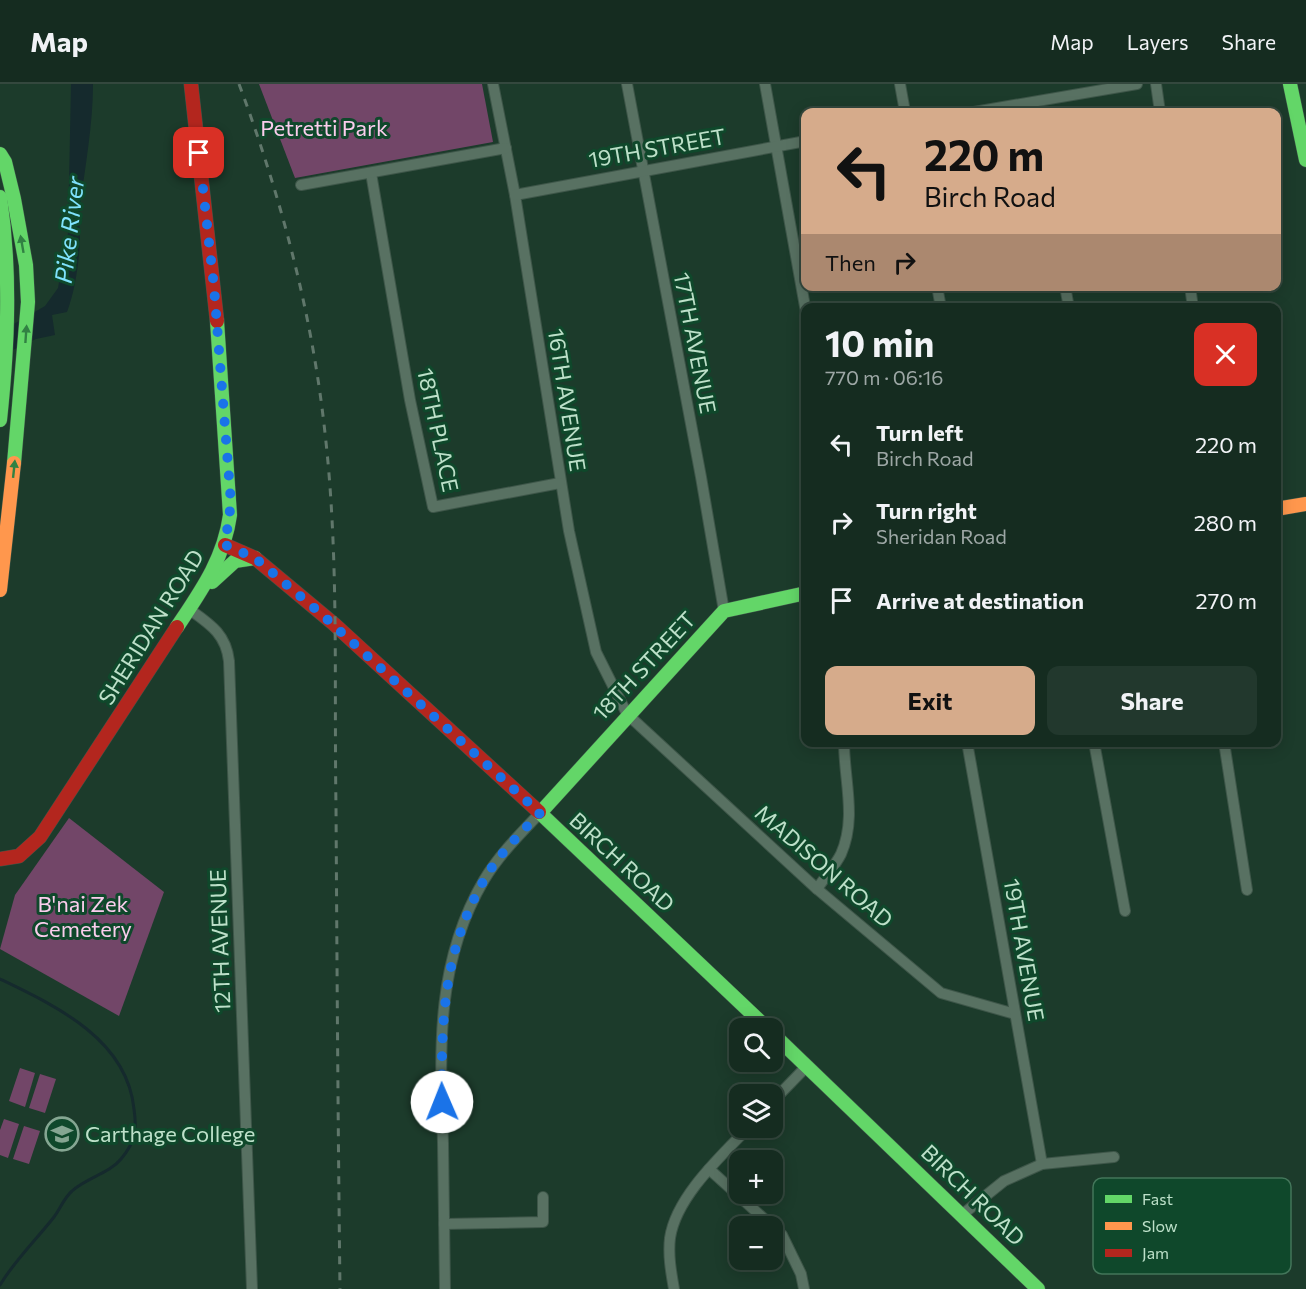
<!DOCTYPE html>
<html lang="en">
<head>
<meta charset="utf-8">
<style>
  body { margin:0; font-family:Commissioner,sans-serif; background:#22382d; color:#f1f3f6; height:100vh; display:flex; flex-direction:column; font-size:22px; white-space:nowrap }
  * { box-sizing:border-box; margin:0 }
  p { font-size:20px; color:#9da7a5 }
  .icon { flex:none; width:33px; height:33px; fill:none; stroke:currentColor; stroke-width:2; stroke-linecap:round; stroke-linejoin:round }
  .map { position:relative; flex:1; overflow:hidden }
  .sheet { position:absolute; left:801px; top:219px; width:480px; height:444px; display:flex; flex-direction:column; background:#152c20; border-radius:12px; box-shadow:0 3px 15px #0003,0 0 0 2px #34483e }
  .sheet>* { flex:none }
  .top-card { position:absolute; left:801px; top:24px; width:480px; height:183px; border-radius:12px; box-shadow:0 3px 15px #0003,0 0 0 2px #34483e; background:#d6ab8b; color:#111; overflow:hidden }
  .controls { position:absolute; left:729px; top:934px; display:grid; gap:12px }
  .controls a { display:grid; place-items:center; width:54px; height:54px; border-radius:12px; background:#152c20; box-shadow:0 3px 15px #0003,0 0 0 2px #34483e; font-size:30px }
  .pin { position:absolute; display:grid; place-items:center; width:51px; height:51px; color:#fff; margin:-26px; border-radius:12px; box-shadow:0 3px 9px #0006 }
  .me { position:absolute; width:66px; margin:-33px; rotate:359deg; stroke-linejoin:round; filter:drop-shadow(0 0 4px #0008) }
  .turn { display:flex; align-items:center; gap:21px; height:126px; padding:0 24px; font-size:27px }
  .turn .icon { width:78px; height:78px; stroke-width:2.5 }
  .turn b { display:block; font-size:42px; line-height:51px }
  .then { display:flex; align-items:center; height:57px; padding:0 24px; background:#0003; gap:12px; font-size:22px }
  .round { display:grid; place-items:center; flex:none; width:63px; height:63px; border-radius:12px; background:#22382d }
  .summary { display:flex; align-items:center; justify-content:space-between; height:102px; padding:0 24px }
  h1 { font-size:36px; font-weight:700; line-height:45px }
  .cta { display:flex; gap:12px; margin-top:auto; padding:12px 24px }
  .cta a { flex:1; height:69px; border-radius:12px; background:#d6ab8b; color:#111; font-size:24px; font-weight:700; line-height:69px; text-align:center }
  .cta a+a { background:#22382d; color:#f1f3f6 }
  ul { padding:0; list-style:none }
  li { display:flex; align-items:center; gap:18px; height:78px; padding:0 24px }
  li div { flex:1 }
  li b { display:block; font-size:22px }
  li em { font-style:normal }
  header { display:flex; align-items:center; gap:36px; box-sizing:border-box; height:84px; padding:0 30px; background:#152c20; border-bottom:2px solid #34483e }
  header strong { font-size:28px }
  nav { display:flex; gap:33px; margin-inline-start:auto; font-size:21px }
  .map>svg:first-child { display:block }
  .green { fill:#724668 }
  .water { fill:#152a2d }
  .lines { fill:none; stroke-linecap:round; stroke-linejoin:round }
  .stream { stroke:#152a2d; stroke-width:3 }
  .street-casing { stroke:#3e5649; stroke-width:12 }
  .fast-casing { stroke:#3e5649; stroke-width:15 }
  .slow-casing { stroke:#3e5649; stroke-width:15 }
  .jam-casing { stroke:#3e5649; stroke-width:15 }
  .street { stroke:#587162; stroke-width:10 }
  .fast { stroke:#63d668; stroke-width:14 }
  .slow { stroke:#ff974d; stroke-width:14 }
  .jam { stroke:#b3261e; stroke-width:14 }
  .rail { stroke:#60776b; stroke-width:3; stroke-dasharray:8 8; stroke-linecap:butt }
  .oneway { fill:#318143 }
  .route { stroke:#1a73e8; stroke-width:10; stroke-dasharray:0 18 }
  .labels { text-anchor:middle; stroke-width:6; stroke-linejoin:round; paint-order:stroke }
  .park-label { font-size:22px; fill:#fbcded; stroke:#0f482b }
  .street-label { font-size:22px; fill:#bde0c9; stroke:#0f482b }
  .poi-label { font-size:22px; fill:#bde0c9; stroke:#0f482b; text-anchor:start }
  .water-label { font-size:24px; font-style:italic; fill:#7fe2fc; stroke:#0f482b }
  .key { fill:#0f482b; stroke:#43765a; stroke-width:1.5 }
  .key-label { font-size:16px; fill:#bde0c9 }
</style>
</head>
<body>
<header>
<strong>Map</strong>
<nav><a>Map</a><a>Layers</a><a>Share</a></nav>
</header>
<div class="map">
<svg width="1306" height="1205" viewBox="0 0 1306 1205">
  <rect width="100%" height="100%" fill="#1c3b2b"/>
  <!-- green -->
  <g class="green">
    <path d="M259,0H482L493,58L295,94Z"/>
    <path d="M69,734L164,808L119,932L0,865L15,811Z"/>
    <path d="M20,984L35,989L25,1023L9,1017Z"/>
    <path d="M40,990L56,995L45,1029L29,1024Z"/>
    <path d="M4,1035L19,1040L8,1074L0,1071V1046Z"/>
    <path d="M24,1042L40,1047L29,1080L13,1075Z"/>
  </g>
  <!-- water -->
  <path class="water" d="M71,0H93C93,42 85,82 80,124C78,134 80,145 80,156C79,179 75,207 67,228L52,231L55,251L36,255L0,272V248L45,222L58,204L68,149Z"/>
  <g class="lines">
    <!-- stream -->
    <path class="stream" d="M0,895C56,922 127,955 134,1025C137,1046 136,1057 121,1075C110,1089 86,1094 72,1107C64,1114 60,1125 54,1133C36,1156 15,1176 0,1201"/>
    <!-- street casing -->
    <g class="street-casing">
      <g id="street">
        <path d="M493,0L515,111L569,447L596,568L627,630L817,805L941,909L1015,930"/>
        <path d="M627,0L701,393L724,527"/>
        <path d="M765,0L806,228"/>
        <path d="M900,0L905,28"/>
        <path d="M1156,0L1160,28"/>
        <path d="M974,28L1137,0"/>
        <path d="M371,89L410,316L433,423L560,399"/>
        <path d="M301,101L506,64"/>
        <path d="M515,111L806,57"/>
        <path d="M937,202L941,224"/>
        <path d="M1065,202L1069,224"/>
        <path d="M1190,202L1193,224"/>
        <path d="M189,525C210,540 226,550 229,577L252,1205"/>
        <path d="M967,658L1042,1080"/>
        <path d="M1094,658L1125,827"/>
        <path d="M1224,658L1247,806"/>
        <path d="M817,805C825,793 835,782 841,770C857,734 844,696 844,658"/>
        <path d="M772,1018L807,982"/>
        <path d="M709,1085L782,1151L801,1190L804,1205"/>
        <path d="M963,1130L1004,1097L1042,1080L1114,1073"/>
        <path d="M444,1140L543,1138V1113"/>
        <path d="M445,1205C444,1156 444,1107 443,1059C440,966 435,879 484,796C499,771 520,750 540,729"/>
        <path d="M674,1205C671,1188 668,1171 670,1154C676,1113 721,1072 748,1044"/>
      </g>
    </g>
    <!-- fast casing -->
    <g class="fast-casing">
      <g id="fast">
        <path d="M1290,0L1306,76"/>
        <path d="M0,70L5,78L14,115L26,181L28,218L14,379"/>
        <path d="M0,113C11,188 8,261 0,336"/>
        <path d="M212,498L235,477L255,474"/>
        <path d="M177,543C201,507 224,475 230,431L217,237"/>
        <path d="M539,728L768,945"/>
        <path d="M540,729L724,527L806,509"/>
        <path d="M772,949L1038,1205"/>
      </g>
    </g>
    <!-- slow casing -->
    <g class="slow-casing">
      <g id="slow">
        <path d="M1276,425L1306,420"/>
        <path d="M0,506L14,379"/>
      </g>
    </g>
    <!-- jam casing -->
    <g class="jam-casing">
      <g id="jam">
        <path d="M191,0L217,237"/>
        <path d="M225,461L255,474L334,540L539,728"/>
        <path d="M0,775L19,772L40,753L177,543"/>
      </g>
    </g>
    <!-- street -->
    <use href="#street" class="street"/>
    <!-- fast -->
    <use href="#fast" class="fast"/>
    <!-- slow -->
    <use href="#slow" class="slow"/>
    <!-- jam -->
    <use href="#jam" class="jam"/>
    <!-- rail -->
    <path class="rail" d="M239,0C281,113 312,229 325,349C339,472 334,598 336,722C337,883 338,1044 340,1205"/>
  </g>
  <!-- one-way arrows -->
  <defs><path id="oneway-solid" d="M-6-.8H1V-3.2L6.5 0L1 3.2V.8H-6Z" transform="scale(1.5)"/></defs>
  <g class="oneway">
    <use href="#oneway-solid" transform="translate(22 160) rotate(-100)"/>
    <use href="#oneway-solid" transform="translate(26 250) rotate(-86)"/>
    <use href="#oneway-solid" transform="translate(14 385) rotate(-84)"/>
  </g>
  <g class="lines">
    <!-- route -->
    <path class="route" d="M199,69L214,203L231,419L225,461L255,474L319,528L540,729C520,750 498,771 484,796C443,868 441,938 442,1018"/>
  </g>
  <!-- icons -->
  <defs>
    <g id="university-ring" transform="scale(1.725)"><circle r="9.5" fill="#0f482b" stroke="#85a692" stroke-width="1.5"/><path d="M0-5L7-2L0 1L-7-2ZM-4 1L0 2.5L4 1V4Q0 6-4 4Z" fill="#85a692"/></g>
  </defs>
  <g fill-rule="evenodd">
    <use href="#university-ring" x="62" y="1050"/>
  </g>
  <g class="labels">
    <!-- park labels -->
    <g class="park-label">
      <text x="324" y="52">Petretti Park</text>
      <text x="83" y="828">B'nai Zek<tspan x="83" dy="25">Cemetery</tspan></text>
    </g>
    <!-- street labels -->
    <g class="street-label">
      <text transform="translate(657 64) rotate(-10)" y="8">19TH STREET</text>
      <text transform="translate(695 259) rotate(79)" y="8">17TH AVENUE</text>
      <text transform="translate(567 316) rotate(81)" y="8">16TH AVENUE</text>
      <text transform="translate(438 346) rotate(78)" y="8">18TH PLACE</text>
      <text transform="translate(151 543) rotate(-58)" y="8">SHERIDAN ROAD</text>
      <text transform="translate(644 582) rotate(-47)" y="8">18TH STREET</text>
      <text transform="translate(622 778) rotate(43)" y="8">BIRCH ROAD</text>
      <text transform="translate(824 782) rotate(41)" y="8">MADISON ROAD</text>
      <text transform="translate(220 857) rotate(-92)" y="8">12TH AVENUE</text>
      <text transform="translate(1024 866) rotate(80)" y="8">19TH AVENUE</text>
      <text transform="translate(973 1111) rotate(44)" y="8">BIRCH ROAD</text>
    </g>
    <!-- poi labels -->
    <g class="poi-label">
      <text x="85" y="1058">Carthage College</text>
    </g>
    <!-- water labels -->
    <g class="water-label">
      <text transform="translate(70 146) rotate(-83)" y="8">Pike River</text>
    </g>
  </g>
  <!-- legend -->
  <rect x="1093" y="1094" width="198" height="96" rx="9" class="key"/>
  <rect x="1105" y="1111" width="27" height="8" fill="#63d668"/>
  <rect x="1105" y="1138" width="27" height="8" fill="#ff974d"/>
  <rect x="1105" y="1165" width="27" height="8" fill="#b3261e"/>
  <g class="key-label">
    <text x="1142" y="1121">Fast</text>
    <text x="1142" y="1148">Slow</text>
    <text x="1142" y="1175">Jam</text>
  </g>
</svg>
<div class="controls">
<a><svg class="icon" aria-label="search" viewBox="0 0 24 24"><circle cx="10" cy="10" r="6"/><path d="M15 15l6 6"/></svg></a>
<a><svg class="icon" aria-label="layers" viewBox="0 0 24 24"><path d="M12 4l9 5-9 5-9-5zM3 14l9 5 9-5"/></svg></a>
<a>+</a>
<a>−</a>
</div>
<div class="pin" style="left:199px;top:69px;background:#d93025"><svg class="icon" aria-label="arrive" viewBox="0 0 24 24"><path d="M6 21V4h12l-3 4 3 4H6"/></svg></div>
<svg class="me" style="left:442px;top:1018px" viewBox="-20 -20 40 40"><circle r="19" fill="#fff"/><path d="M0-13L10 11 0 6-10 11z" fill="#1a73e8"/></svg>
<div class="top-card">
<div class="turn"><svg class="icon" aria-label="left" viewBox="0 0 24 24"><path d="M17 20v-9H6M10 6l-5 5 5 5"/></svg><div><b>220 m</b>Birch Road</div></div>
<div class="then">Then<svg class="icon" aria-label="right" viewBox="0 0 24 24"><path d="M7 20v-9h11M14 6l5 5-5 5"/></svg></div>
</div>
<section class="sheet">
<div class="summary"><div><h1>10 min</h1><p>770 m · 06:16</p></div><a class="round" style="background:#d93025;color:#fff"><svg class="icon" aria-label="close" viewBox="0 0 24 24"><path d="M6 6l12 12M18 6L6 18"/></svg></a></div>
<ul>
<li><svg class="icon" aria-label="left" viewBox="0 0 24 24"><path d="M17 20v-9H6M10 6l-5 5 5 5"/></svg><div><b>Turn left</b><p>Birch Road</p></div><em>220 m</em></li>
<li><svg class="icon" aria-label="right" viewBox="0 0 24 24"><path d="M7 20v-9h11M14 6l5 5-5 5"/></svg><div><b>Turn right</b><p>Sheridan Road</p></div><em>280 m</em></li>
<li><svg class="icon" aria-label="arrive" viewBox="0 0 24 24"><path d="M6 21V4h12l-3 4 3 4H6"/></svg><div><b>Arrive at destination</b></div><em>270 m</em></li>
</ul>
<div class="cta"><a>Exit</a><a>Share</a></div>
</section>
</div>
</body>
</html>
